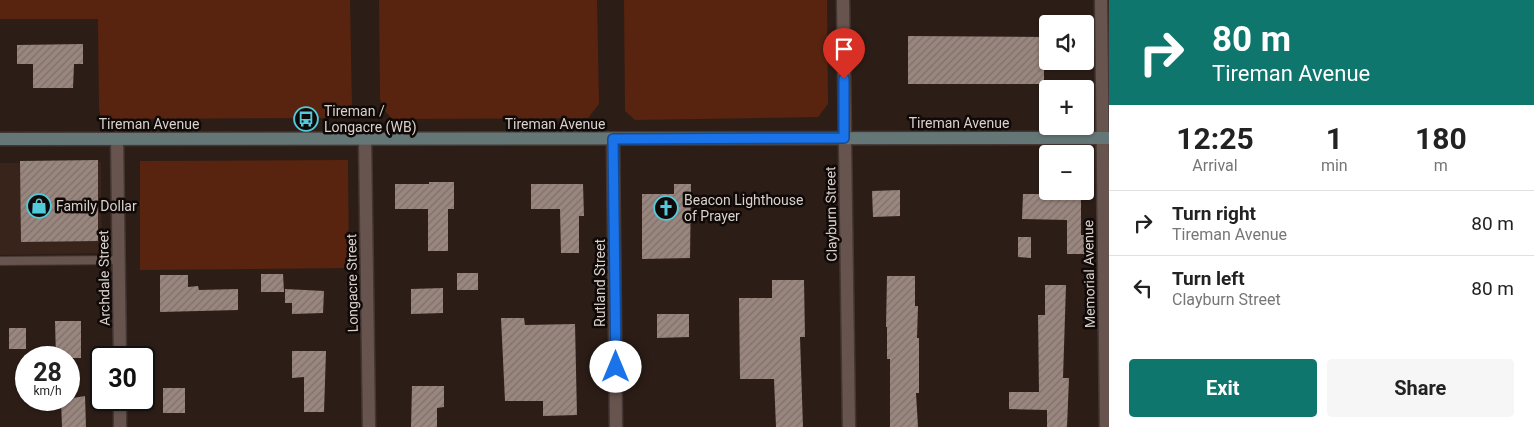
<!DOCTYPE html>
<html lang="en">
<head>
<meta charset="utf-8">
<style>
  body { margin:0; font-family:Roboto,sans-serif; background:#f6f6f6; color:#222; height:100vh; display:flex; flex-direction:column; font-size:19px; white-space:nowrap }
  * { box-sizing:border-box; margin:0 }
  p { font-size:16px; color:#767676 }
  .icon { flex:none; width:28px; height:28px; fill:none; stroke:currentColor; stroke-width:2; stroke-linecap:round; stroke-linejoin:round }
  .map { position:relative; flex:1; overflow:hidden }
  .sheet { display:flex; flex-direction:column; background:#fff; width:425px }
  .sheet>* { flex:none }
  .top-card { background:#0f766e; color:#fff; overflow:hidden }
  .controls { position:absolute; left:1039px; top:15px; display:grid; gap:10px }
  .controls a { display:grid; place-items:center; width:55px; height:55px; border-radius:5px; background:#fff; box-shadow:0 1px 4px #0004; font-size:25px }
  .speed { position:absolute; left:15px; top:346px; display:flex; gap:10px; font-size:25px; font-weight:700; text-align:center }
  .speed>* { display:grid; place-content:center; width:65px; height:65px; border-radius:50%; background:#fff; box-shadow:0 1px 4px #0004; line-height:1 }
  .speed small { font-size:12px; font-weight:400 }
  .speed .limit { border:2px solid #111; border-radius:8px; background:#fff; color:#111 }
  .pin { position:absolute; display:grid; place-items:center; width:42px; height:42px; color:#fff; margin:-51px -21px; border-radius:50% 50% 50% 0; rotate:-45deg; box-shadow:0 0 5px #0007 }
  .pin .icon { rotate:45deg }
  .me { position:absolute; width:55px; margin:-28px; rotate:0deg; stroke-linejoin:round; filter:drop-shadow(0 0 4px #0008) }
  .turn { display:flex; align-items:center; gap:18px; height:105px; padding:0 20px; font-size:22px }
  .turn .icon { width:65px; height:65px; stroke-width:2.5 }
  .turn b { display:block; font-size:35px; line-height:42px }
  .eta { display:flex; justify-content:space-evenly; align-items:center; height:85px; text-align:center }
  .eta b { font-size:30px; font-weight:700; line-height:35px }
  .primary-button { display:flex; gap:10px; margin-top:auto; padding:10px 20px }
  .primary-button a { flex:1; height:58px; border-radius:5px; background:#0f766e; color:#fff; font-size:20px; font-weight:700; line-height:58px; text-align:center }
  .primary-button a+a { background:#f6f6f6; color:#222 }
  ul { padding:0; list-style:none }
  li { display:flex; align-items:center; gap:15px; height:65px; padding:0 20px; border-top:1px solid #e0e0e0 }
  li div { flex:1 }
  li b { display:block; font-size:19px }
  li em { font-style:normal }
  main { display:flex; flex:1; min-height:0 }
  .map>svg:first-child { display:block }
  .built { fill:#39241c }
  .green { fill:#58240f }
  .building { fill:url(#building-hatch) }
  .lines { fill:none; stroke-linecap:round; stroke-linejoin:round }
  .lane-casing { stroke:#443733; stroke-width:10 }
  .street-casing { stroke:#443733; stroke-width:15 }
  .secondary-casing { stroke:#443733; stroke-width:15 }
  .lane { stroke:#67544e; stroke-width:8 }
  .street { stroke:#67544e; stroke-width:12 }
  .secondary { stroke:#647676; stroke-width:12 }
  .route-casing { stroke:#114b97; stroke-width:12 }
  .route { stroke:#1a73e8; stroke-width:9 }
  .labels { text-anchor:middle; stroke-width:5; stroke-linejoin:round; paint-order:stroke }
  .poi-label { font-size:14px; fill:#dad0cc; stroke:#0f0907; text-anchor:start }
  .street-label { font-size:14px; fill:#dad0cc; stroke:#0f0907 }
</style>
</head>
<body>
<main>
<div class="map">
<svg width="1109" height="427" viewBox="0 0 1109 427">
  <defs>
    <pattern id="building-hatch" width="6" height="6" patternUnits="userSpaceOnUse" patternTransform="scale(1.25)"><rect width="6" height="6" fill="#99867e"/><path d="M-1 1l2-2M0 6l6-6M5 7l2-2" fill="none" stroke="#7f706a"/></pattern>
  </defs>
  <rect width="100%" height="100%" fill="#2c1d17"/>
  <!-- built -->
  <path class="built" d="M101,162L102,253L0,255V163Z"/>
  <!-- green -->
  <g class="green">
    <path d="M0,0H350L352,108L344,118L101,119L99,109L98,19H0Z"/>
    <path d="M379,0H597L599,104L588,118L392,119L385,111L380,99Z"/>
    <path d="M624,0H827L828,104L818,117L635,120L625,111Z"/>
    <path d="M348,160L349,268L140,270V161Z"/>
  </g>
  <!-- building -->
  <g class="building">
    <path d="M908,36L1044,37V84H908Z"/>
    <path d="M83,44V64H74L73,88H33V64H17V45Z"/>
    <path d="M98,160V241L21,242L20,161Z"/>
    <path d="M429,182H454V209H448V251H428V209H395V184H429Z"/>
    <path d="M531,184H583L584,216H579V253H561L560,209H531Z"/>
    <path d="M674,184H691L690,258L642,259V194H674Z"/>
    <path d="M900,190V216L873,217L872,191Z"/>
    <path d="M1059,191H1081V235H1087V254H1067V220L1022,219L1023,194H1059Z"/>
    <path d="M1018,237H1031V258L1018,257Z"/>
    <rect x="457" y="273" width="21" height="17"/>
    <path d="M261,274H283L284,292H261Z"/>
    <path d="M160,275H188V287L198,286L199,290L238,289V310L160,312Z"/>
    <path d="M887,276H915V306H918L917,338H919V393H916L918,427H890V359H887V327H886Z"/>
    <path d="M772,280H804L805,337H800L803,427H776L774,379H740L739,298H772Z"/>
    <path d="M1045,285H1066L1063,378H1069L1067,427H1047V410L1009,409V392H1039L1038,315H1045Z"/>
    <path d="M443,288V313L411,314V289Z"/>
    <path d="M285,289L324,291L323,313L292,314V303H285Z"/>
    <path d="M657,314H689V337L657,338Z"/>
    <path d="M501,318H524L525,325L575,324L577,415L543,416V401H505Z"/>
    <path d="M55,321H81V358H56Z"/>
    <rect x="9" y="328" width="17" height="21"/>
    <path d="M292,351H326L324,412H304V377L292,378Z"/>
    <path d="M412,386H444V407L437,408V427H411Z"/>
    <rect x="163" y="388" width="22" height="25"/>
    <path d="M85,396L86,427H62L61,400Z"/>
  </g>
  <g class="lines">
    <!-- lane casing -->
    <g class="lane-casing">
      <path id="lane" d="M0,261L119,260"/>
    </g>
    <!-- street casing -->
    <g class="street-casing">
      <g id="street">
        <path d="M843,0L849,427"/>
        <path d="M1101,0L1106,427"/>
        <path d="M117,139L120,358"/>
        <path d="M365,139L369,427"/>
        <path d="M613,139L616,427"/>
        <path d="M120,400V427"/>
      </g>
    </g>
    <!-- secondary casing -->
    <g class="secondary-casing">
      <path id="secondary" d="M0,139L1109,138"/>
    </g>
    <!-- lane -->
    <use href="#lane" class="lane"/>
    <!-- street -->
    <use href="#street" class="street"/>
    <!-- secondary -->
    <use href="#secondary" class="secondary"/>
  </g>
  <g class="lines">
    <!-- route casing -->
    <g class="route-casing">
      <path id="route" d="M616,367L613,139L844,138V79"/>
    </g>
    <!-- route -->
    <use href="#route" class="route"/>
  </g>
  <!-- icons -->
  <defs>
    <g id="bus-ring" transform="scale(1.25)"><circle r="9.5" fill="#0f0907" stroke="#53cadc" stroke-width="1.5"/><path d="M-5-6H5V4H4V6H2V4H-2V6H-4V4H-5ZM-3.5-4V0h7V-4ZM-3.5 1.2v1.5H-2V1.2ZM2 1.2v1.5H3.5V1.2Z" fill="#53cadc"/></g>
    <g id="shop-ring" transform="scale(1.25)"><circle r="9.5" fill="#0f0907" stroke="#53cadc" stroke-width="1.5"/><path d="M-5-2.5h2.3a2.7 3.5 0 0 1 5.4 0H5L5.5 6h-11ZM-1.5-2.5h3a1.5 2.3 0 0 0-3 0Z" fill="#53cadc"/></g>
    <g id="church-ring" transform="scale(1.25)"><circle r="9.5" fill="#0f0907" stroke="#53cadc" stroke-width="1.5"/><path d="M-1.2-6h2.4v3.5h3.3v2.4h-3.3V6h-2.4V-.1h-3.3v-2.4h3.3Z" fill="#53cadc"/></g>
  </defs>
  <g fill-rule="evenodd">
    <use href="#bus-ring" x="306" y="119"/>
    <use href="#shop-ring" x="39" y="206"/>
    <use href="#church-ring" x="666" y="208"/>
  </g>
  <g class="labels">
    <!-- poi labels -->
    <g class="poi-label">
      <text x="324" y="116">Tireman /<tspan x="324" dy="16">Longacre (WB)</tspan></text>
      <text x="684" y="205">Beacon Lighthouse<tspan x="684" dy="16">of Prayer</tspan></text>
      <text x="56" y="211">Family Dollar</text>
    </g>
    <!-- street labels -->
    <g class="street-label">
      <text x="959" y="128">Tireman Avenue</text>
      <text x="149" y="129">Tireman Avenue</text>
      <text x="555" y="129">Tireman Avenue</text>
      <text transform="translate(831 214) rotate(-91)" y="5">Clayburn Street</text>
      <text transform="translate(1089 274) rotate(-91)" y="5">Memorial Avenue</text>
      <text transform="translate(104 278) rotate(-91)" y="5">Archdale Street</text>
      <text transform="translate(352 283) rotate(-91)" y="5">Longacre Street</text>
      <text transform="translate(600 283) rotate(-90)" y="5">Rutland Street</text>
    </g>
  </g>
</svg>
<div class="controls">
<a><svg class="icon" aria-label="sound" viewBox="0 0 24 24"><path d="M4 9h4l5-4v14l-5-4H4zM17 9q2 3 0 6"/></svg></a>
<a>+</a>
<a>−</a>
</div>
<div class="speed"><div>28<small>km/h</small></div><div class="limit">30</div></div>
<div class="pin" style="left:844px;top:79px;background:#d93025"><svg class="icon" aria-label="arrive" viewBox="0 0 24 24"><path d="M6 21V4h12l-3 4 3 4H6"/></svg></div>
<svg class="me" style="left:616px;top:367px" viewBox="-20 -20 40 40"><circle r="19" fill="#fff"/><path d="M0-13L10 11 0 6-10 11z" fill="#1a73e8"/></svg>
</div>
<section class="sheet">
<div class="top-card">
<div class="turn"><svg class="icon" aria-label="right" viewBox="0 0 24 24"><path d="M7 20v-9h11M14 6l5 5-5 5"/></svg><div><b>80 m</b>Tireman Avenue</div></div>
</div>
<div class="eta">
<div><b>12:25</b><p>Arrival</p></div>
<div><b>1</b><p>min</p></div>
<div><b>180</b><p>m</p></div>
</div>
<ul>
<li><svg class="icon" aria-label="right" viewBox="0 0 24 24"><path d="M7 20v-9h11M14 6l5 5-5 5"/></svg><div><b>Turn right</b><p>Tireman Avenue</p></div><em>80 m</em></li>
<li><svg class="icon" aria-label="left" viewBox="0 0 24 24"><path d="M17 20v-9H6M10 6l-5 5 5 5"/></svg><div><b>Turn left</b><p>Clayburn Street</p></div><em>80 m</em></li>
</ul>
<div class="primary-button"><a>Exit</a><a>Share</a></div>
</section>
</main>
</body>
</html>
